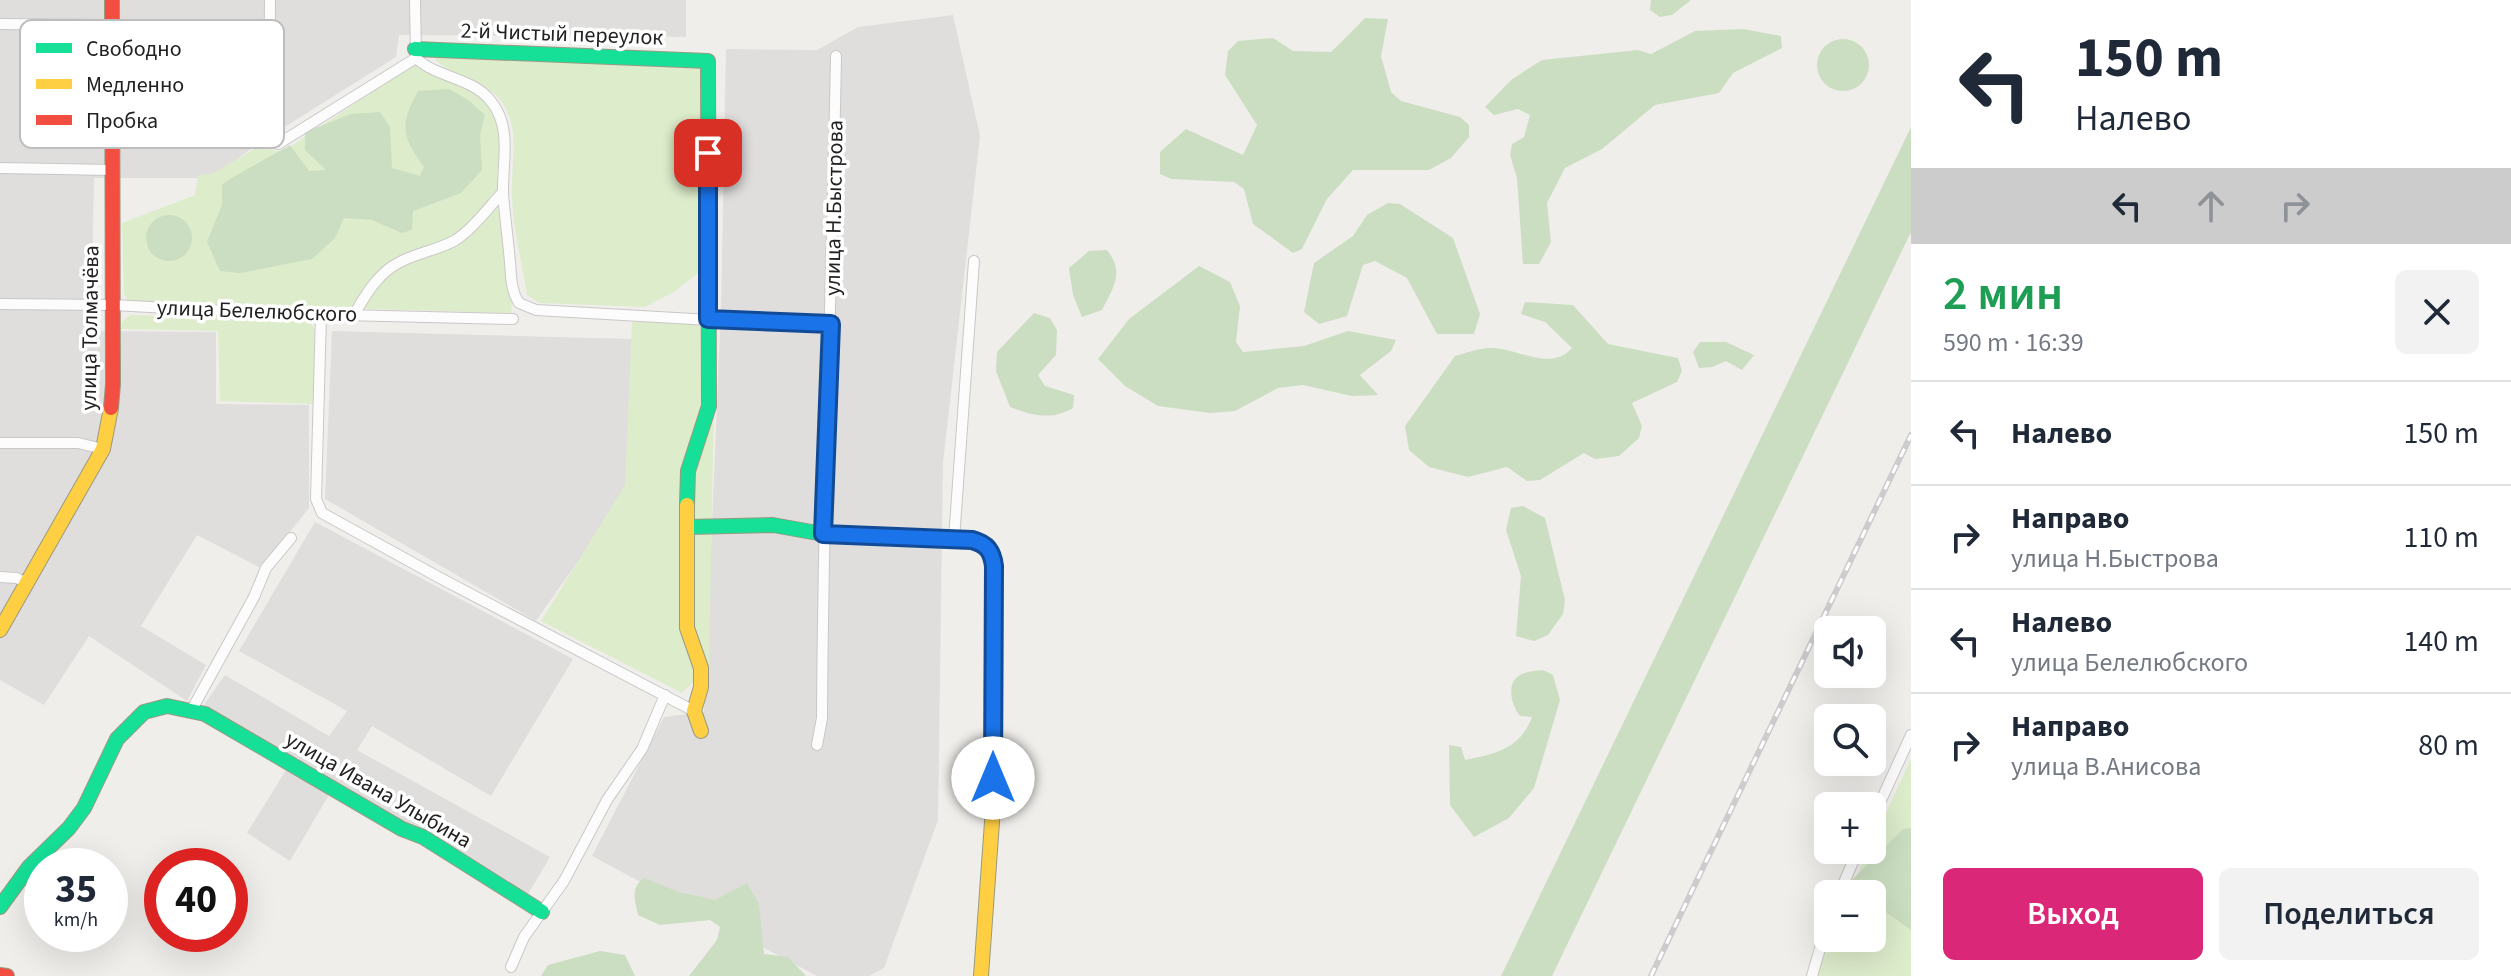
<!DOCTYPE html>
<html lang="ru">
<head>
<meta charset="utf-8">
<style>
  body { margin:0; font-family:"Source Sans 3",sans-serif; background:#f2f2f3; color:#1f2937; height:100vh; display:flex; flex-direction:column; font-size:30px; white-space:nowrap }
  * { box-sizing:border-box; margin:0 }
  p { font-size:26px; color:#747a83 }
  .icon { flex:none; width:44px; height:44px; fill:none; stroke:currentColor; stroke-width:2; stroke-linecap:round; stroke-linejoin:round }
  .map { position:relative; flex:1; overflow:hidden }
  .sheet { display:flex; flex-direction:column; background:#fff; width:600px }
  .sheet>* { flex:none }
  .hud { background:#fff; color:#1f2937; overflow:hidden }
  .buttons { position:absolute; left:1814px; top:616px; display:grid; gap:16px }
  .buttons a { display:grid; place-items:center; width:72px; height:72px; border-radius:12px; background:#fff; box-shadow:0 8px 32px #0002; font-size:40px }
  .speed { position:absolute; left:24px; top:848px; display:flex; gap:16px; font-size:40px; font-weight:700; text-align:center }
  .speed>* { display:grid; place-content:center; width:104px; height:104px; border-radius:50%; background:#fff; box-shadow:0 8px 32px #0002; line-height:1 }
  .speed small { font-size:20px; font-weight:400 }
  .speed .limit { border:12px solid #d22; background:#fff; color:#111 }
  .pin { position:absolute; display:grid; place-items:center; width:68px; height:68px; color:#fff; margin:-34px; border-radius:16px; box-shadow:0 4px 12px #0006 }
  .me { position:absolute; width:88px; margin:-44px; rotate:0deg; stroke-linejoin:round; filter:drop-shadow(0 0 6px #0008) }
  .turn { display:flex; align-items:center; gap:28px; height:168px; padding:0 32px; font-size:36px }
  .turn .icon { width:104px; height:104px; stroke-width:2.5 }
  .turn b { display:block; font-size:56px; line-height:68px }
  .lanes { display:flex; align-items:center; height:76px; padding:0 32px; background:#0003; justify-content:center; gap:40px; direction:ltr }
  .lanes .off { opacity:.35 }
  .round { display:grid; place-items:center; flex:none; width:84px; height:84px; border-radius:12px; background:#f2f2f3 }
  .headline { display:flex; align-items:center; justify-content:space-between; height:136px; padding:0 32px }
  h1 { font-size:48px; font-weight:600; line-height:60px; color:#1e9e55 }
  .primary-button { display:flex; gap:16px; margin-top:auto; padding:16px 32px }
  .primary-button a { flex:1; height:92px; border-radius:12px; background:#db2777; color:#fff; font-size:32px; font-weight:600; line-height:92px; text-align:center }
  .primary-button a+a { background:#f2f2f3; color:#1f2937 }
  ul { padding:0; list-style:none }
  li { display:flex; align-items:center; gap:24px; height:104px; padding:0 32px; border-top:2px solid #e0e1e3 }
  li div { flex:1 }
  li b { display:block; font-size:30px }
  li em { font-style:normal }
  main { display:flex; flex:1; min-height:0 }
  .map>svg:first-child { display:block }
  .residential { fill:#dfdedc }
  .grass { fill:#ddeccb }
  .forest { fill:#cbdec1 }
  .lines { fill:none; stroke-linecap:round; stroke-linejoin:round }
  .street-casing { stroke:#c9c8c7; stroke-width:12 }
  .fast-casing { stroke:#999a82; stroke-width:16 }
  .slow-casing { stroke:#999a82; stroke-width:16 }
  .jam-casing { stroke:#999a82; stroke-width:16 }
  .street { stroke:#fdfcfc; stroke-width:10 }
  .fast { stroke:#16e098; stroke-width:14 }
  .slow { stroke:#ffcf43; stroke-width:14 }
  .jam { stroke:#f24e42; stroke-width:14 }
  .rail-casing { stroke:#ccc; stroke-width:6 }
  .rail { stroke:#fff; stroke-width:3; stroke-dasharray:9; stroke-linecap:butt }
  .route-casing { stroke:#114b97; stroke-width:20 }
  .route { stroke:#1a73e8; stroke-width:14 }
  .labels { text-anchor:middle; stroke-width:7; stroke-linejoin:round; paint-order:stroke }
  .street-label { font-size:22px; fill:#222; stroke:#fff }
  .key { fill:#fff; stroke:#bdbdbd; stroke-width:2 }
  .key-label { font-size:22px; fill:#222 }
</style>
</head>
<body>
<main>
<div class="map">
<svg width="1911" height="976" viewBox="0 0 1911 976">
  <rect width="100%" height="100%" fill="#f0eeeb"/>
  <!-- residential -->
  <g class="residential">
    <path d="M0,0H686V37L399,35L396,57L256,145L212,178H94L91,331L216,332V404L309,405V508L261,568L197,535L141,626L206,665L187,701L89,636L44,705L0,680Z"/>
    <path d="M953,15L980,136L943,463L938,820L884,968L869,976H817L592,856L664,717L704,712L721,311L726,49L817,50L858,27Z"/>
    <path d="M332,331L632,339L629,489L536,621L325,499Z"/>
    <path d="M315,522L573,659L491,796L372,726L357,750L550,857L528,894L203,706L225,675L329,736L347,711L239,651Z"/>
    <path d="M288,767L330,793L290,861L247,833Z"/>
  </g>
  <!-- grass -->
  <g class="grass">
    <path d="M439,54L698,65L704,75L701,271L674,292L645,307L539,303L527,295C522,263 513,229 512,197C510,164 522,131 501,101C487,81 443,74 435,58Z"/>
    <path d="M416,63C438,74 476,87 489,107C506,135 497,155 497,185C497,209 502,234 505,258C506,273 514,299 511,313L129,302L124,294L122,223L195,195L198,175L212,174L266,142L271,150L282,152Z"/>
    <path d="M130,315L304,320L312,324L316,334V404L220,401L218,331L120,329L122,322Z"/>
    <path d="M648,320L699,325L706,334L714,400L709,667L682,693L541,621L625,485L632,322Z"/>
    <path d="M1911,759V976H1814L1828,938H1872V894H1848L1869,850H1872V843Z"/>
  </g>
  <!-- forest -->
  <g class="forest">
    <path d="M1651,0H1691L1672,15L1660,17L1650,10Z"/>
    <path d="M1365,18L1388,19L1381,56L1391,92L1401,101L1460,117L1469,125V137L1451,158L1429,170H1353L1327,199L1302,249L1293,253L1253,224L1244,189L1234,182L1171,179L1160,174V152L1186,129L1243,155L1257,125L1225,75L1228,51L1238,41L1273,38L1293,51L1331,52Z"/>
    <path d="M1743,29L1781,36L1782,48L1733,73L1719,93L1655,105L1602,149L1565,168L1547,203L1551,242L1539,264H1523L1517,178L1510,155L1512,144L1524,137L1530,115L1518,109L1494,115L1485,107L1511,80L1542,60L1638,50L1651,54L1695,31Z"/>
    <circle cx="1843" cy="65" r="26"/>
    <path d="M449,89L467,99L485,115L480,135L482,170L461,193L413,211L412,230L402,233L372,220L344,218L335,238L312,259L240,273L220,271L207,242L222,205V185L230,179L290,145L309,171L326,170L305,150V132L351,114L380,112L390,127L392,168L420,176L424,167C402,137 399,125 418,91Z"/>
    <path d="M1911,127V232L1552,976H1501Z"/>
    <path d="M1388,203L1400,204L1453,238L1480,314L1474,334H1437L1407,278L1375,261L1363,265L1347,316L1319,324L1304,312L1314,263L1353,236L1367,215Z"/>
    <circle cx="169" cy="238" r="23"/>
    <path d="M1107,250C1125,273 1113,288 1102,310L1082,317L1073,295L1069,268L1089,251Z"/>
    <path d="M1199,266L1230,282L1240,306L1236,342L1243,352L1304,346L1348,331L1396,340L1391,351L1360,375L1378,395L1352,396L1303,385L1278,388L1235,411L1210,413L1158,406L1125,386L1098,359L1129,319Z"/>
    <path d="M1525,302L1573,305L1608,344L1678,358L1682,371L1677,382L1632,403L1642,426L1639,438L1619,456L1595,459L1584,453L1540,480L1527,481L1507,467L1468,477L1429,467L1409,450L1405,426L1455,356C1466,353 1481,347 1493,348C1519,349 1551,372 1572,348L1545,322L1521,314Z"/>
    <path d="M1034,313L1050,318L1057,330L1056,355L1038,375L1045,386L1074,395L1073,408C1051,421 1032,415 1010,407L996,371L997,352Z"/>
    <path d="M1700,342H1726L1754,355L1742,370L1726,361L1712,367L1699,368L1693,352Z"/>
    <path d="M1523,506L1545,518L1565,600L1563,614L1548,635L1534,641L1516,636L1521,576L1506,530L1511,508Z"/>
    <path d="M1543,670L1553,675L1560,700L1534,788L1509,818L1474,837L1450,805L1449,745L1461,747L1465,760C1496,754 1520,749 1532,717L1520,716C1511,705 1505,681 1522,674C1528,671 1536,671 1543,670Z"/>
    <path d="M1911,828V930L1883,910L1872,911V894H1843V889L1903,829Z"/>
    <path d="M644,878L679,892L715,900L747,883L759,904L764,954L788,957L806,976H689L717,940L720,927L710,920L660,925L638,915C635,901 630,887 644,878Z"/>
    <path d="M600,951L625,955L635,976H541L548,965Z"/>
  </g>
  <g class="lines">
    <!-- street casing -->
    <g class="street-casing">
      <g id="street">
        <path d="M270,0L269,133L272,141L278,144L416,58"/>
        <path d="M415,0L416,58C437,78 471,77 490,100C513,127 502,162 503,194C505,217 508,239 510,262C511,276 511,291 519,303L536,310L728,321L831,324"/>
        <path d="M0,24L112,25"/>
        <path d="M0,168L114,170"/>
        <path d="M0,304L113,305L259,313L513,319"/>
        <path d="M355,313C366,294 379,272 400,262C417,253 437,250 454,241C473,229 488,208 503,192"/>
        <path d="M321,314L316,499L322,513L440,578L694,711"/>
        <path d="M0,443H78L103,449"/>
        <path d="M954,539L974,261"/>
        <path d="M0,577L17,578L26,583"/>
        <path d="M191,711L254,597L266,568L291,538"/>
        <path d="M817,745L822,718C823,497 832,276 836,56"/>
        <path d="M1872,820L1911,735"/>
        <path d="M1839,894L1858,850"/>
        <path d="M511,967L524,937L564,881L607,800L642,749L665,695"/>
        <path d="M1812,976L1828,921"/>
      </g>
    </g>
    <!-- fast casing -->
    <g class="fast-casing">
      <g id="fast">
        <path d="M415,49L708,61L709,406L688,471L687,505"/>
        <path d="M688,527L773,525L823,534L972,540C988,544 990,551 994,566L993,773"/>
        <path d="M0,907L29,867L69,828L84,808L117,739L144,712L167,706L205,714L402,829L423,837L542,912"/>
      </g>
    </g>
    <!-- slow casing -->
    <g class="slow-casing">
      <g id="slow">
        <path d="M687,505V628L701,668V687L694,711L701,731"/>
        <path d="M0,630L103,449L111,408"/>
        <path d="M981,976L993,808V773"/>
      </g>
    </g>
    <!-- jam casing -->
    <g class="jam-casing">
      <g id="jam">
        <path d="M111,408L113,384L112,0"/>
        <path d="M0,975L7,976"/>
      </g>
    </g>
    <!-- street -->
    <use href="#street" class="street"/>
    <!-- fast -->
    <use href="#fast" class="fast"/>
    <!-- slow -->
    <use href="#slow" class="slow"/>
    <!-- jam -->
    <use href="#jam" class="jam"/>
    <!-- rail casing -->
    <g class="rail-casing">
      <path id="rail" d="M1651,976L1911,435"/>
    </g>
    <!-- rail -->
    <use href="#rail" class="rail"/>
  </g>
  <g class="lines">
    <!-- route casing -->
    <g class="route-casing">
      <path id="route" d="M708,153V319L831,324L823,534L972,540C987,544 992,551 994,566L993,778"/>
    </g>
    <!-- route -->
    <use href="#route" class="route"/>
  </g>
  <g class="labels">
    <!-- street labels -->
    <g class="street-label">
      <text transform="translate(562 33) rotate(2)" y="8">2-й Чистый переулок</text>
      <text transform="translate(833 208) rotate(-89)" y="8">улица Н.Быстрова</text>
      <text transform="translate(257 310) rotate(2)" y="8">улица Белелюбского</text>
      <text transform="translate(89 328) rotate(-89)" y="8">улица Толмачёва</text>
      <text transform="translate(379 789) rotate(30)" y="8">улица Ивана Улыбина</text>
    </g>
  </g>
  <!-- legend -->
  <rect x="20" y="20" width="264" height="128" rx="12" class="key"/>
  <rect x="36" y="43" width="36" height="10" fill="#16e098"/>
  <rect x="36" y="79" width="36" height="10" fill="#ffcf43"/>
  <rect x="36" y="115" width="36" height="10" fill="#f24e42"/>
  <g class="key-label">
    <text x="86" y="56">Свободно</text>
    <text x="86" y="92">Медленно</text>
    <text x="86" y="128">Пробка</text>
  </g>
</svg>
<div class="buttons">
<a><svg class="icon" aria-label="sound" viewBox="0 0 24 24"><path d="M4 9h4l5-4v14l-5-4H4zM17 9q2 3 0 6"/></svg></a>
<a><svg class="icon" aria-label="search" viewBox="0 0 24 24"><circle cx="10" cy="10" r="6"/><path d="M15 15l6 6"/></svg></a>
<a>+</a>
<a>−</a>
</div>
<div class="speed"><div>35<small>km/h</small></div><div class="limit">40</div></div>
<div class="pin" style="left:708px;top:153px;background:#d93025"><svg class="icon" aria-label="arrive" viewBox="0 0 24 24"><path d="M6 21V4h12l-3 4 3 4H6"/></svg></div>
<svg class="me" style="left:993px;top:778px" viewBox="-20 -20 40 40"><circle r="19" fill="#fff"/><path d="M0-13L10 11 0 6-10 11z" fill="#1a73e8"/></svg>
</div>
<section class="sheet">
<div class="hud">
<div class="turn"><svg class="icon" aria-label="left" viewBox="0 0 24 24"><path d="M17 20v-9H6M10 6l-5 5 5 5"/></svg><div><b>150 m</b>Налево</div></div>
<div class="lanes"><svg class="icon" aria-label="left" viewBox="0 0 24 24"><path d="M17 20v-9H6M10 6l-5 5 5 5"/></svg><svg class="icon off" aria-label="ahead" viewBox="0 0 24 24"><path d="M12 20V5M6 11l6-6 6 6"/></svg><svg class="icon off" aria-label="right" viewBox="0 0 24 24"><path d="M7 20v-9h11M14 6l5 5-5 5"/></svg></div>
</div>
<div class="headline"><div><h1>2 мин</h1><p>590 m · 16:39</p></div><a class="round"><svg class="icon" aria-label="close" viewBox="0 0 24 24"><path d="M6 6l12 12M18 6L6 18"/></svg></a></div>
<ul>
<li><svg class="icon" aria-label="left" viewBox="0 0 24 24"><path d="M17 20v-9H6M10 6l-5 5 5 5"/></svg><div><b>Налево</b></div><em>150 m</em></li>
<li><svg class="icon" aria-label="right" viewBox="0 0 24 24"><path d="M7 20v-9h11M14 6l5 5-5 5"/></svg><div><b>Направо</b><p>улица Н.Быстрова</p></div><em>110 m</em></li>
<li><svg class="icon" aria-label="left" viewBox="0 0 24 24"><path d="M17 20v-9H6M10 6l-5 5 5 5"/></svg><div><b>Налево</b><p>улица Белелюбского</p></div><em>140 m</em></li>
<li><svg class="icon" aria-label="right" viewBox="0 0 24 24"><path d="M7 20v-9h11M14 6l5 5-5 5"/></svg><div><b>Направо</b><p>улица В.Анисова</p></div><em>80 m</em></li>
</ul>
<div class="primary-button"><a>Выход</a><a>Поделиться</a></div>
</section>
</main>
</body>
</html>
